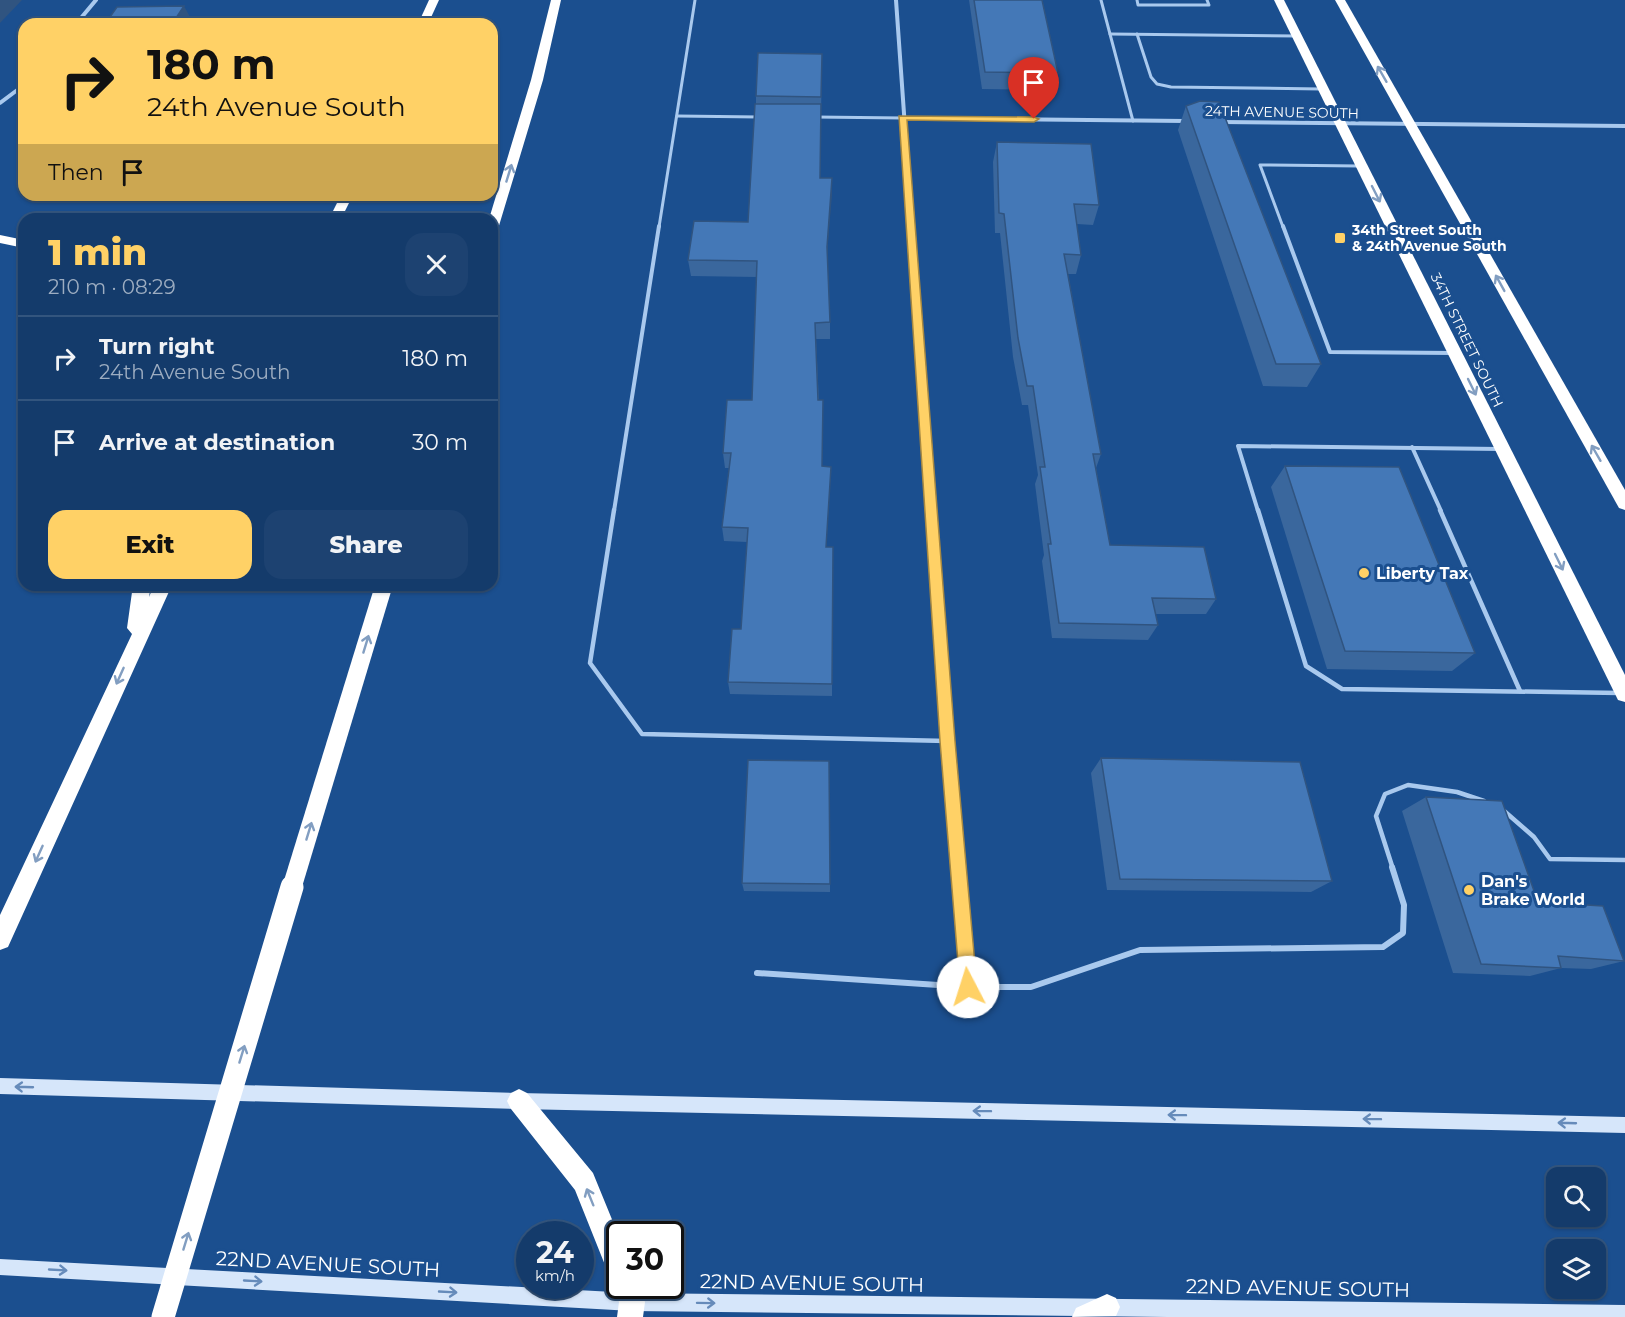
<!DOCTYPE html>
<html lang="en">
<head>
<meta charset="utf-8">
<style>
  body { margin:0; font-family:Montserrat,sans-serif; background:#1d4271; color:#f1f3f6; height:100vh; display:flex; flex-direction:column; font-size:22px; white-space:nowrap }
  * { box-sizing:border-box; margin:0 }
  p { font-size:20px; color:#9dadc1 }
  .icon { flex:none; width:33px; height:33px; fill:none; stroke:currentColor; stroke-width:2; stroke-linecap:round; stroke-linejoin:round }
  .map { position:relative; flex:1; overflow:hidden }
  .details { position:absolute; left:18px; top:213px; width:480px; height:378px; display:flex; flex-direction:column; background:#143b6b; border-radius:18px; box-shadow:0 2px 4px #0004,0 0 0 2px #33557e }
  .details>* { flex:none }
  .guide { position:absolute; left:18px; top:18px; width:480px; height:183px; border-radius:18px; box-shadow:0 2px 4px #0004,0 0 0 2px #33557e; background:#ffd166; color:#111; overflow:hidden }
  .fabs { position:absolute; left:1546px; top:1167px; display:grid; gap:12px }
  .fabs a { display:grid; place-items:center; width:60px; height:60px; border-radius:12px; background:#143b6b; box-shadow:0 2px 4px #0004,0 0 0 2px #33557e; font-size:30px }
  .speed { position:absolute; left:516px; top:1221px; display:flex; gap:12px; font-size:30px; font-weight:700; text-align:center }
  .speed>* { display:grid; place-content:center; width:78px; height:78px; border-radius:50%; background:#143b6b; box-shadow:0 2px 4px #0004,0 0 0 2px #33557e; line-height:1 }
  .speed small { font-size:15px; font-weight:400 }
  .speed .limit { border:3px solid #111; border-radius:9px; background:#fff; color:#111 }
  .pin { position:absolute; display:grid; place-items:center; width:51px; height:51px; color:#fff; margin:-62px -26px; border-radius:50% 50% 50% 0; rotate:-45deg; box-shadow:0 0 6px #0007 }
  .pin .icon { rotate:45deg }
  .me { position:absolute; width:66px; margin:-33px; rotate:355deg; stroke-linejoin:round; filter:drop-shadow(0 0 4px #0008) }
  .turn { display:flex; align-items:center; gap:21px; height:126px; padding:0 30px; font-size:27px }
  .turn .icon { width:78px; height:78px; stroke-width:2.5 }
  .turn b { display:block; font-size:42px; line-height:51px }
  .then { display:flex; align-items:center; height:57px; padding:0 30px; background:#0003; gap:12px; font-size:22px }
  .round { display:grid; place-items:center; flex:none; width:63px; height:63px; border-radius:18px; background:#1d4271 }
  .summary { display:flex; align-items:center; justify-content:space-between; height:102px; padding:0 30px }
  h1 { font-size:36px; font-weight:800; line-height:45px; color:#ffd166 }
  .primary-button { display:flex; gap:12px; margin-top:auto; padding:12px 30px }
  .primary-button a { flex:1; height:69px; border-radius:18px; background:#ffd166; color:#111; font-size:24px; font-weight:800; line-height:69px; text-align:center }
  .primary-button a+a { background:#1d4271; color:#f1f3f6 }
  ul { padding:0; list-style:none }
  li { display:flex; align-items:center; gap:18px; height:84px; padding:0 30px; border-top:2px solid #33557e }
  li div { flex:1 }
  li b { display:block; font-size:22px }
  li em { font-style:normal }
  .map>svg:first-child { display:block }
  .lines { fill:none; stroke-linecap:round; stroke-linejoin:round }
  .lane-far3 { stroke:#a9c9ee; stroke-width:3 }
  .lane-far2 { stroke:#a9c9ee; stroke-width:4 }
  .lane-far1 { stroke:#a9c9ee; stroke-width:4.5 }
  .lane { stroke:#a9c9ee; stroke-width:6 }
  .street-far3 { stroke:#a9c9ee; stroke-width:4 }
  .street-far2 { stroke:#a9c9ee; stroke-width:4.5 }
  .street-far1 { stroke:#a9c9ee; stroke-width:6 }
  .street { stroke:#a9c9ee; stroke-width:8 }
  .secondary { fill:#d6e6fa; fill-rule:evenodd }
  .highway { fill:#fff; fill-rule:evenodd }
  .highway-bridge { stroke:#fff; stroke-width:23 }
  .wall { fill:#3a679d }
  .shaded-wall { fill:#305480 }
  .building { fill:#4478b7; stroke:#305480; stroke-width:1.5 }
  .oneway { stroke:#829ec1 }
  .oneway2 { stroke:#668bba }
  .route { fill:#ffd166; stroke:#a68842; stroke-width:1.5 }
  .poi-dot { fill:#ffd166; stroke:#1b4f8f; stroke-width:2 }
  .labels { text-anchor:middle; stroke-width:6; stroke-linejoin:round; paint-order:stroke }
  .far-street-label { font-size:14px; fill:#fff; stroke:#1b4f8f }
  .far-poi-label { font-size:14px; font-weight:bold; fill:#fff; stroke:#1b4f8f; text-anchor:start }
  .poi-label { font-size:16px; font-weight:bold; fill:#fff; stroke:#1b4f8f; text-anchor:start }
  .near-street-label { font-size:20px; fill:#fff; stroke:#1b4f8f }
</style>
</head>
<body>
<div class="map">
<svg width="1625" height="1317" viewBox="0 0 1625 1317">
  <rect width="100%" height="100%" fill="#1b4f8f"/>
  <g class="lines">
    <!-- lane-far3 -->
    <g class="lane-far3">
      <path d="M1101,0L1133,121"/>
      <path d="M1137,0L1138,5H1209L1207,0"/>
      <path d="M1110,34L1297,36"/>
      <path d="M1137,34L1151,77L1157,84L1171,87L1321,89"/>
      <path d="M677,116L759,117"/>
      <path d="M815,117L903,118"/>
      <path d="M659,227L695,0"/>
      <path d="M1283,227L1260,165L1359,166"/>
    </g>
    <!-- lane-far2 -->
    <g class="lane-far2">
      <path d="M1283,226L1330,352L1453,353"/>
      <path d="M1412,447L1441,511"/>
      <path d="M614,511L659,226"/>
      <path d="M1258,511L1238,446L1500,449"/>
    </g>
    <!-- lane-far1 -->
    <g class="lane-far1">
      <path d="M614,510L590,663L642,734L947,741"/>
      <path d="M1258,510L1306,666L1342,689L1620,693"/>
      <path d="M1440,510L1520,691"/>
      <path d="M1503,810L1534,837L1550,859L1625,860"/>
      <path d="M1393,869L1376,816L1385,794L1408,785L1457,792L1484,801"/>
    </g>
    <!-- lane -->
    <path class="lane" d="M757,973L968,987H1031L1140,950L1383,947L1403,933L1404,905L1392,867"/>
    <!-- street-far3 -->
    <g class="street-far3">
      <path d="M896,0L912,227"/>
      <path d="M76,24L96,0"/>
      <path d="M0,103L24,85"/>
      <path d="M903,118L1186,121"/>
      <path d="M1221,122L1625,126"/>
    </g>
    <!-- street-far2 -->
    <path class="street-far2" d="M912,226L931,511"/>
    <!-- street-far1 -->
    <path class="street-far1" d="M931,510L958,869"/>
    <!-- street -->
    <path class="street" d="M958,867L968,987"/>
    <!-- secondary -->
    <g class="secondary">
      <path d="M0,1078L519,1093L1625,1117V1133L519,1109L0,1094Z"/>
      <path d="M0,1259L632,1293L1625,1305V1317H1167L632,1311L0,1275Z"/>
    </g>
    <!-- highway -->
    <g class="highway">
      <path d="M429,0H439L428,24H418Z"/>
      <path d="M551,0H561L543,80L498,229L492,233V219H489L531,80Z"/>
      <path d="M1274,0H1284L1625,675V702L1618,700Z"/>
      <path d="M1335,0H1345L1625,490V510L1619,508Z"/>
      <path d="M341,195H353L341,219H329Z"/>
      <path d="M0,235L24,240V248L0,243Z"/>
      <path d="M133,585H151L149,597L154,585H172L8,947L0,950V915L132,634L127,628Z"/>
      <path d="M375,585H393L302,887L299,894L292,897L285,894L282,887Z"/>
      <path d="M519,1089L527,1093L593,1173L620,1239V1286H638L645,1302L643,1317H617L619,1302L612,1286L614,1281L611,1280L575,1190L511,1109L507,1101L511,1093Z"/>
      <path d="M1107,1294L1116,1298L1120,1307L1116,1316L1072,1317L1076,1308Z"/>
    </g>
    <!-- highway-bridge -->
    <path class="highway-bridge" d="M163,1317L292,887"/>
  </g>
  <!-- wall -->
  <g class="wall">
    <path d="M969,0H1042L1058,73L1054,90L982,89Z"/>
    <path d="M822,54L820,178H832L827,256L830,322V339H816L822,466L831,467L826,547L832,684V696L730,694L728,682L741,629L747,542L724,541L722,527L729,468H725L723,453L752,400L757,277L691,276L688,260L748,222L756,104V96Z"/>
    <path d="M1186,106L1321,364L1307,387L1263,386L1178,130Z"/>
    <path d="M997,142L1099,205L1093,225L1077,224L1081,255L1076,274H1068L1101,454L1096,468L1110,545L1216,599L1206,614H1155L1158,625L1148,640L1052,638L1042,561L1044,555L1035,484L1038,475L1028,405H1022L1013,357L1000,233H995L993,162Z"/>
    <path d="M1285,466L1475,653L1452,671L1327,669L1271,487Z"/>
    <path d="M1101,758L1332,881L1311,892L1107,890L1091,773Z"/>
    <path d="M1426,797L1538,902L1624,961L1591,969L1561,968L1530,976L1453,973L1402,811Z"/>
    <path d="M742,883L830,884V892L744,891Z"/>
  </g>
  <!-- shaded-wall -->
  <g class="shaded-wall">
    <path d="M0,0H22L0,23Z"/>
    <path d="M184,6L194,24H172Z"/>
    <path d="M832,178V195L826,264L827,247Z"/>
  </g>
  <!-- building -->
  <g class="building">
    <path d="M974,0H1042L1058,73L985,72Z"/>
    <path d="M184,6L172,24H105L117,7Z"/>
    <path d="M758,53L822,54L821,97L756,96Z"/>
    <path d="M1200,101L1219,102L1321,364H1276L1186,106Z"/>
    <path d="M755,104H821L820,178H832L827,247L830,322L815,323L818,400H823L822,466L831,467L826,547H833L832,684L728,682L732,629H741L748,528L722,527L731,453H723L727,400H752L757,261L688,260L694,221L748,222Z"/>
    <path d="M997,142L1091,144L1099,205L1074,204L1081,255L1064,254L1101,454H1093L1110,545L1204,547L1216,599L1152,598L1158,625L1059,623L1048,544H1051L1040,467H1045L1033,386H1027L1018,338L1004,214L999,213Z"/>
    <path d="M1285,466L1399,467L1475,653L1345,651Z"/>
    <path d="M1101,758L1300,762L1332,881L1120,879Z"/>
    <path d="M748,760L829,761L830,884L742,883Z"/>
    <path d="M1426,797L1502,801L1538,902L1603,906L1624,961L1558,956L1561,968L1481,964Z"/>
  </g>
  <!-- one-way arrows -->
  <defs><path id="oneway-shaft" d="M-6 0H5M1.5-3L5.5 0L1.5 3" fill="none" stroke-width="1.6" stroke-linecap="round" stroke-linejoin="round" transform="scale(1.5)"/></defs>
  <g class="oneway">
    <use href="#oneway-shaft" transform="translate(1382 74) rotate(-120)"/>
    <use href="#oneway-shaft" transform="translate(509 173) rotate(-73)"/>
    <use href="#oneway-shaft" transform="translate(1376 194) rotate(63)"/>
    <use href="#oneway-shaft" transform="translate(1500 283) rotate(-119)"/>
    <use href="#oneway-shaft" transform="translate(1472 387) rotate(64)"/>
    <use href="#oneway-shaft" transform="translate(1596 453) rotate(-120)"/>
    <use href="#oneway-shaft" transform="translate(1559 562) rotate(64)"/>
    <use href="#oneway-shaft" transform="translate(366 644) rotate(-73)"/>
    <use href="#oneway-shaft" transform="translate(120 676) rotate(114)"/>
    <use href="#oneway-shaft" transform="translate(309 831) rotate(-73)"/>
    <use href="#oneway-shaft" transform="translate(39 854) rotate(114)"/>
    <use href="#oneway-shaft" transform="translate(242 1054) rotate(-73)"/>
    <use href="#oneway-shaft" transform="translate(590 1197) rotate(-112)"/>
    <use href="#oneway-shaft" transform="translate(186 1241) rotate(-73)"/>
  </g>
  <g class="oneway2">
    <use href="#oneway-shaft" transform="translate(24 1087) rotate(-178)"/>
    <use href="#oneway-shaft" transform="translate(982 1111) rotate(-179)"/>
    <use href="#oneway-shaft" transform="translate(1177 1115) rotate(-179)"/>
    <use href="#oneway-shaft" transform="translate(1372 1119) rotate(-179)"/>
    <use href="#oneway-shaft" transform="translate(1567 1123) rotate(-178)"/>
    <use href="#oneway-shaft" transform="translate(58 1270) rotate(3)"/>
    <use href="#oneway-shaft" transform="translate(253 1281) rotate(3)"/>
    <use href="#oneway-shaft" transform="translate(448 1292) rotate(3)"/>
    <use href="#oneway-shaft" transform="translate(706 1303) rotate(1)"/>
  </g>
  <!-- route -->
  <path class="route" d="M899,116L1034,117L1039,119L1034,122L907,120L955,741L977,987L974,993L968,996L962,993L960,987L940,741Z"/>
  <!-- markers -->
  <g class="poi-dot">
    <rect x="1334" y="232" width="12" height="12" rx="3"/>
    <circle cx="1364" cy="573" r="6"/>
    <circle cx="1469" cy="890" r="6"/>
  </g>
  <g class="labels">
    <!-- far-street labels -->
    <g class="far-street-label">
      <text transform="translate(1282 112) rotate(1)" y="5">24TH AVENUE SOUTH</text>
      <text transform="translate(1467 340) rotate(64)" y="5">34TH STREET SOUTH</text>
    </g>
    <!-- far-poi labels -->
    <g class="far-poi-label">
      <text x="1352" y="235">34th Street South<tspan x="1352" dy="16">&amp; 24th Avenue South</tspan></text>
    </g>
    <!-- poi labels -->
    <g class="poi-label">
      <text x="1376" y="579">Liberty Tax</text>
      <text x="1481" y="887">Dan's<tspan x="1481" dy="18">Brake World</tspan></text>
    </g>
    <!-- near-street labels -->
    <g class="near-street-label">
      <text transform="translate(328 1264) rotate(3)" y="7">22ND AVENUE SOUTH</text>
      <text transform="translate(812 1283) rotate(1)" y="7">22ND AVENUE SOUTH</text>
      <text transform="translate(1298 1288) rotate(1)" y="7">22ND AVENUE SOUTH</text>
    </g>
  </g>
</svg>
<div class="fabs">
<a><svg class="icon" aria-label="search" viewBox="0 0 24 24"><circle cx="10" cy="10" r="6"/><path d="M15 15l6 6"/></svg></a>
<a><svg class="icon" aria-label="layers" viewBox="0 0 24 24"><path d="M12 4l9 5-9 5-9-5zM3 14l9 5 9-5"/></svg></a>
</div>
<div class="speed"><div>24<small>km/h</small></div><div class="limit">30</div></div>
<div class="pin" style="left:1034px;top:119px;background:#d93025"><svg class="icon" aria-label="arrive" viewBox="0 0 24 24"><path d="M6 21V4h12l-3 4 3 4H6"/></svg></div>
<svg class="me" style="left:968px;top:987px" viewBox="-20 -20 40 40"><circle r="19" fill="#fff"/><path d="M0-13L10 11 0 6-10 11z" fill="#ffd166"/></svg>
<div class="guide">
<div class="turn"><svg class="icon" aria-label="right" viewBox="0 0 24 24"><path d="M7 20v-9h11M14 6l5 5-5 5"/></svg><div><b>180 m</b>24th Avenue South</div></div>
<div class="then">Then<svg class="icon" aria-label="arrive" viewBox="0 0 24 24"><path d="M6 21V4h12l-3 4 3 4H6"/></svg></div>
</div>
<section class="details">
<div class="summary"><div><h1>1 min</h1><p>210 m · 08:29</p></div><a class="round"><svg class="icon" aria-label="close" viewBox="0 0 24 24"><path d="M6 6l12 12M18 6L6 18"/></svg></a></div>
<ul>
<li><svg class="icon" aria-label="right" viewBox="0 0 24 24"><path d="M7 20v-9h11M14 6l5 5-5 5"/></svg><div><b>Turn right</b><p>24th Avenue South</p></div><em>180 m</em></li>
<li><svg class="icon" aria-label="arrive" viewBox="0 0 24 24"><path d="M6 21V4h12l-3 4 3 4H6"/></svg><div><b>Arrive at destination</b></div><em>30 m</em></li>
</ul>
<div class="primary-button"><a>Exit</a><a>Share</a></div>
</section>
</div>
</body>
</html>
